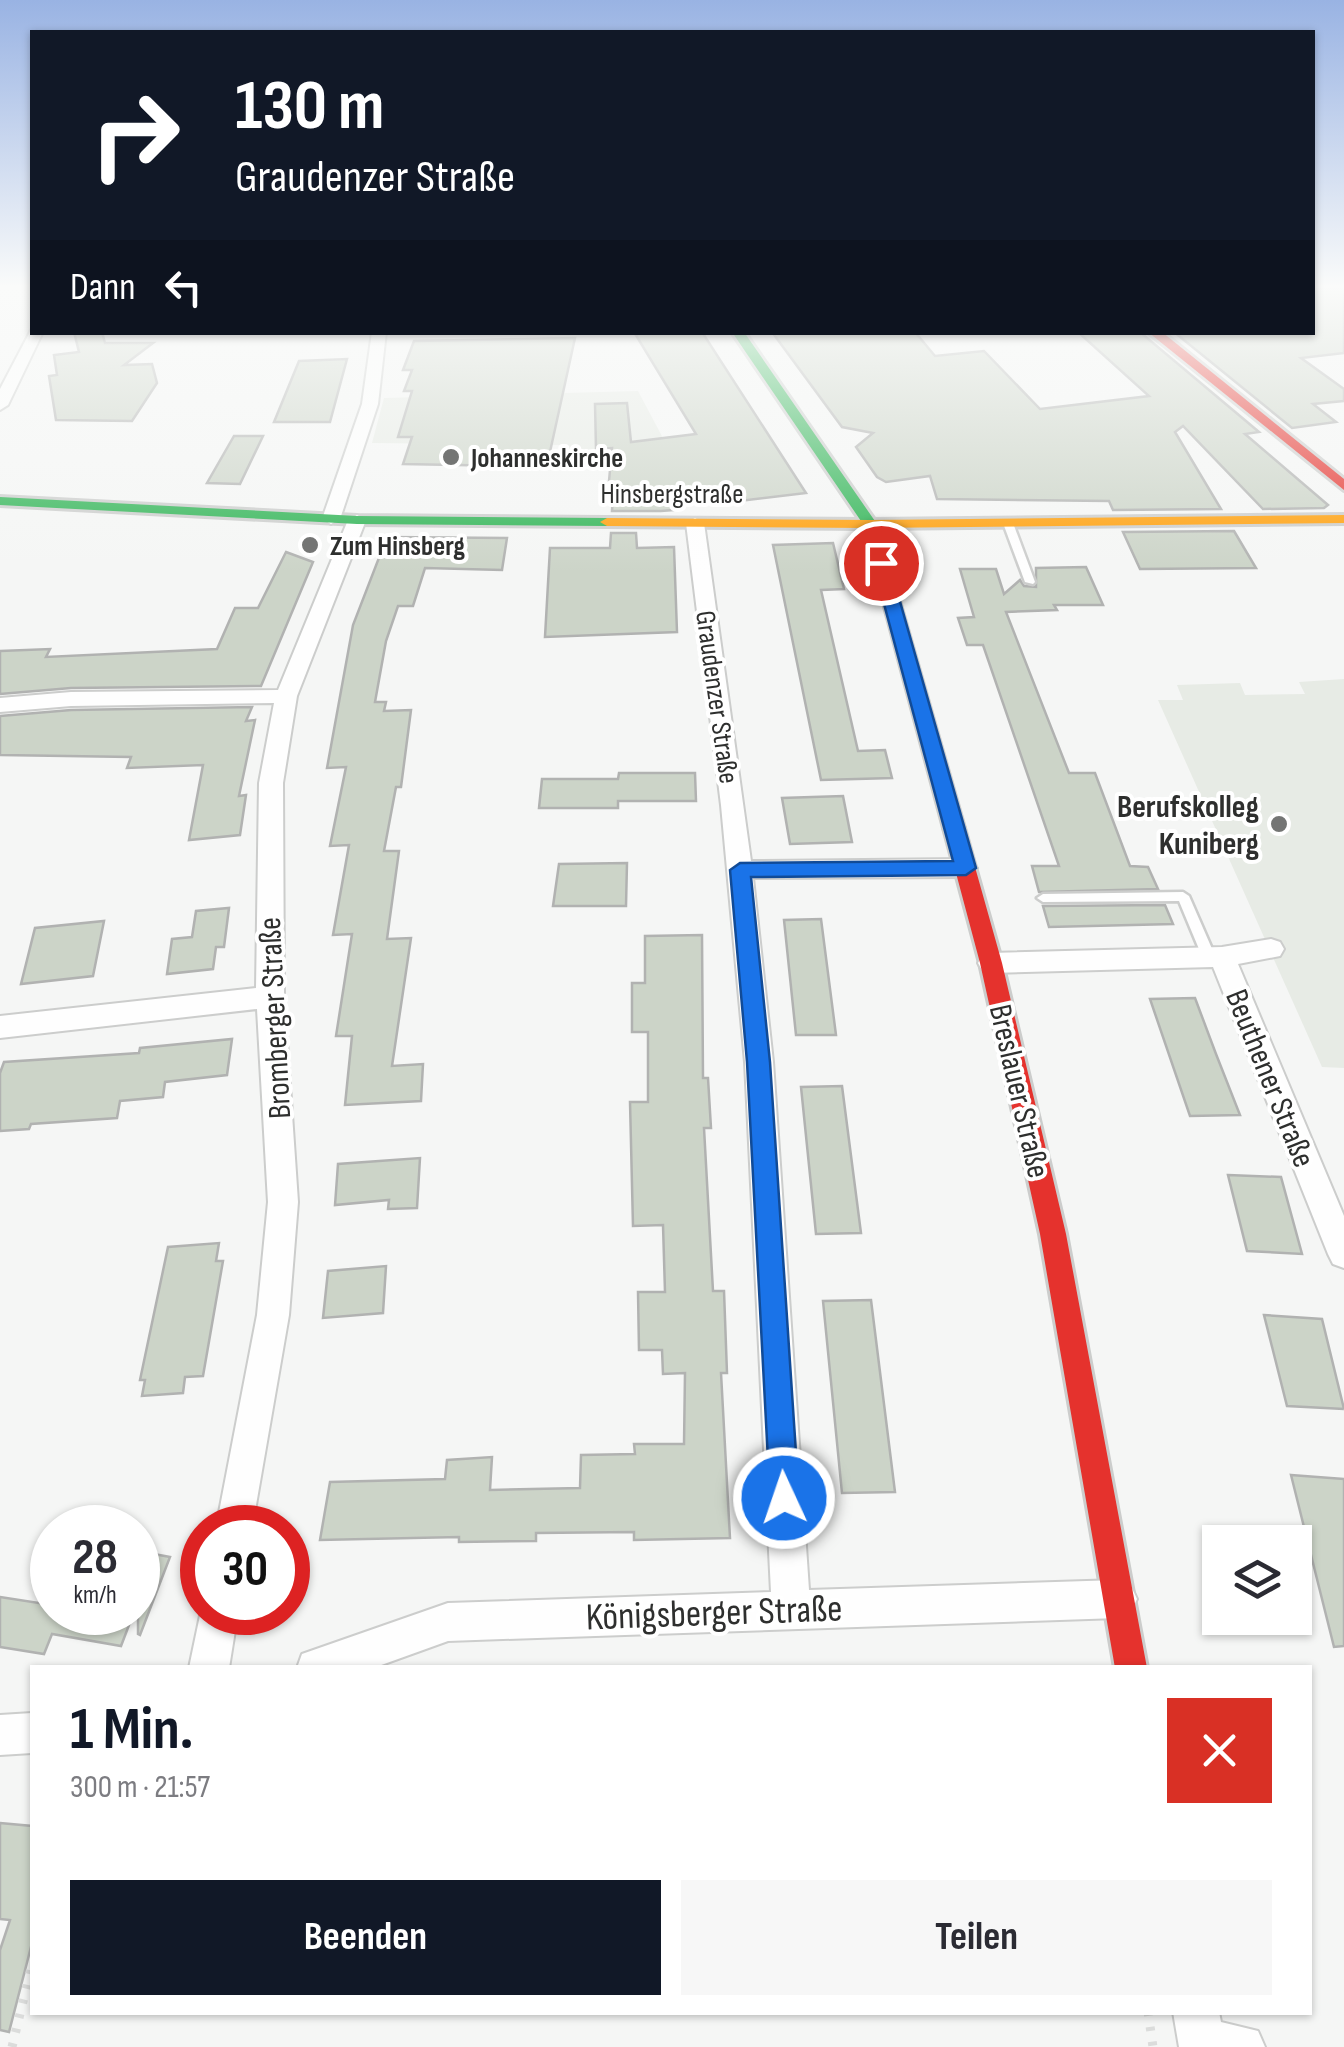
<!DOCTYPE html>
<html lang="de">
<head>
<meta charset="utf-8">
<style>
  body { margin:0; font-family:"Sofia Sans Condensed",sans-serif; background:#f7f7f7; color:#2b2b33; height:100vh; display:flex; flex-direction:column; font-size:38px; white-space:nowrap }
  * { box-sizing:border-box; margin:0 }
  p { font-size:32px; color:#7c7c81 }
  .icon { flex:none; width:55px; height:55px; fill:none; stroke:currentColor; stroke-width:2; stroke-linecap:round; stroke-linejoin:round }
  .map { position:relative; flex:1; overflow:hidden }
  .sheet { position:absolute; left:30px; top:1665px; width:1282px; height:350px; display:flex; flex-direction:column; background:#fff; border-radius:0px; box-shadow:0 2px 8px #0004 }
  .sheet>* { flex:none }
  .hud { position:absolute; left:30px; top:30px; width:1285px; height:305px; border-radius:0px; box-shadow:0 2px 8px #0004; background:#111827; color:#fff; overflow:hidden }
  .controls { position:absolute; left:1202px; top:1525px; display:grid; gap:20px }
  .controls a { display:grid; place-items:center; width:110px; height:110px; border-radius:0px; background:#fff; box-shadow:0 2px 8px #0004; font-size:50px }
  .speed { position:absolute; left:30px; top:1505px; display:flex; gap:20px; font-size:50px; font-weight:700; text-align:center }
  .speed>* { display:grid; place-content:center; width:130px; height:130px; border-radius:50%; background:#fff; box-shadow:0 2px 8px #0004; line-height:1 }
  .speed small { font-size:25px; font-weight:400 }
  .speed .limit { border:15px solid #d22; background:#fff; color:#111 }
  .pin { position:absolute; display:grid; place-items:center; width:85px; height:85px; color:#fff; margin:-42px; border:5px solid #fff; border-radius:50%; box-shadow:0 2px 10px #0007 }
  .me { position:absolute; width:110px; margin:-55px; rotate:357deg; stroke-linejoin:round; filter:drop-shadow(0 0 8px #0008) }
  .turn { display:flex; align-items:center; gap:35px; height:210px; padding:0 40px; font-size:45px }
  .turn .icon { width:130px; height:130px; stroke-width:2.5 }
  .turn b { display:block; font-size:70px; line-height:85px }
  .then { display:flex; align-items:center; height:95px; padding:0 40px; background:#0003; gap:20px; font-size:38px }
  .round { display:grid; place-items:center; flex:none; width:105px; height:105px; border-radius:0px; background:#f7f7f7 }
  .head { display:flex; align-items:center; justify-content:space-between; height:170px; padding:0 40px }
  h1 { font-size:60px; font-weight:700; line-height:75px; color:#111827 }
  .action { display:flex; gap:20px; margin-top:auto; padding:20px 40px }
  .action a { flex:1; height:115px; border-radius:0px; background:#111827; color:#fff; font-size:40px; font-weight:700; line-height:115px; text-align:center }
  .action a+a { background:#f7f7f7; color:#2b2b33 }
  .map>svg:first-child { display:block }
  .built { fill:#e7ebe5 }
  .building { fill:#ccd4c8; stroke:#b1b2b1; stroke-width:2.5 }
  .lines { fill:none; stroke-linecap:round; stroke-linejoin:round }
  .lane-casing { stroke:#cccdcc; stroke-width:5 }
  .street-casing { stroke:#cccdcc; stroke-width:4 }
  .fast-casing { stroke:#cccdcc; stroke-width:6 }
  .slow-casing { stroke:#cccdcc; stroke-width:6 }
  .jam-casing { stroke:#cccdcc; stroke-width:6 }
  .path { stroke:#dbdcdb; stroke-width:9; stroke-dasharray:4 11; stroke-linecap:butt }
  .lane { fill:#fefefe; fill-rule:evenodd }
  .street { fill:#fefefe; fill-rule:evenodd }
  .fast { fill:#30b455; fill-rule:evenodd }
  .slow { fill:#ff9f0a; fill-rule:evenodd }
  .jam { fill:#e5322d; fill-rule:evenodd }
  .route { fill:#1a73e8; stroke:#114b97; stroke-width:2.5 }
  .poi-dot { fill:#747574; stroke:#fff; stroke-width:4 }
  .labels { text-anchor:middle; stroke-width:8; stroke-linejoin:round; paint-order:stroke }
  .far-poi-label { font-size:28px; font-weight:bold; fill:#2e2f2e; stroke:#fff; text-anchor:start }
  .far-street-label { font-size:28px; fill:#2e2f2e; stroke:#fff }
  .poi-label { font-size:32px; font-weight:bold; fill:#2e2f2e; stroke:#fff; text-anchor:end }
  .street-label { font-size:32px; fill:#2e2f2e; stroke:#fff }
  .near-street-label { font-size:38px; fill:#2e2f2e; stroke:#fff }
</style>
</head>
<body>
<div class="map">
<svg width="1344" height="2047" viewBox="0 0 1344 2047">
  <rect width="100%" height="100%" fill="#f5f6f5"/>
  <!-- built -->
  <g class="built">
    <path d="M638,391L672,455L569,468L568,445L372,443L384,398Z"/>
    <path d="M1344,679V1068L1322,1067L1158,700H1183L1177,685L1240,683L1245,695L1305,694L1299,682Z"/>
  </g>
  <!-- building -->
  <g class="building">
    <path d="M1312,287H1344V353L1301,358L1344,389V401L1313,404L1336,422L1292,428L1174,332H1312Z"/>
    <path d="M74,332H102L105,343H153L124,365L152,364L157,383L132,421L56,420L49,376L57,375L54,355L79,352Z"/>
    <path d="M634,332H702L806,493L731,502L672,501L673,510L661,511H612L613,492H608L612,448L596,449L595,404L627,403L631,442L696,434Z"/>
    <path d="M772,332H915L935,356L984,351L1040,409L1149,396L1078,332H1140L1259,432L1245,434L1328,505L1324,508L1263,509L1183,426L1175,432L1221,509L1113,510L1109,501L937,499L930,476L886,482L877,477L856,447L873,433L842,427Z"/>
    <path d="M575,338L548,461L518,458L516,466L403,464L412,437H398L412,391H404L412,370H403L414,341Z"/>
    <path d="M347,359L330,422H274L299,361Z"/>
    <path d="M234,436H263L240,484L207,483Z"/>
    <path d="M1234,531L1256,568L1140,569L1123,532Z"/>
    <path d="M611,533H636L637,548L674,547L677,632L545,637L550,548H610Z"/>
    <path d="M387,537L507,538L502,570L425,568L413,606H398L386,641L375,702H386L384,711L411,710L401,787H396L384,851H399L387,939L411,938L392,1066L423,1064L421,1101L345,1105L352,1036H336L352,934L333,935L349,845L330,846L346,767L327,768L353,625Z"/>
    <path d="M833,543L844,589L821,590L858,751L885,750L892,778L821,780L773,545Z"/>
    <path d="M286,552L313,562L261,686L71,688L0,694V651L50,649L46,657L217,649L235,608H258Z"/>
    <path d="M1086,567L1103,605H1054L1057,610L1006,612L1069,773H1095L1130,866L1148,867L1158,889L1039,892L1032,866H1059L983,645H967L958,618L974,617L960,569H996L1004,594L1020,580L1024,586L1036,587V568Z"/>
    <path d="M252,707L246,721L255,720L239,796L246,795L240,835L189,840L203,765L127,768L131,757L0,755V716L71,710Z"/>
    <path d="M619,773H695L696,801H618V808H539L542,779H618Z"/>
    <path d="M843,796L852,842L790,844L782,798Z"/>
    <path d="M627,863L626,906H553L559,864Z"/>
    <path d="M1165,905L1173,924L1049,927L1043,906Z"/>
    <path d="M229,908L224,947H216L213,969L167,974L172,939L192,937L196,911Z"/>
    <path d="M821,919L836,1035H796L784,920Z"/>
    <path d="M104,921L93,976L21,984L35,928Z"/>
    <path d="M702,935L703,1078H708L711,1128H704L713,1291H724L727,1373H721L730,1538L634,1540V1532L536,1533V1541L459,1542V1537L320,1540L330,1482L445,1479L447,1460L492,1457L490,1490L580,1488L581,1455L635,1454L634,1444H684L685,1373L663,1374L662,1350H639L638,1292H665L663,1225L633,1226L630,1102H648V1032H632V983H645V936Z"/>
    <path d="M1195,998L1216,1054L1240,1115L1190,1116L1150,999Z"/>
    <path d="M232,1039L227,1075L165,1082L163,1097L120,1101L117,1118L31,1124L29,1129L0,1131V1073L4,1062L139,1053L140,1048Z"/>
    <path d="M842,1086L861,1233L816,1234L801,1087Z"/>
    <path d="M420,1158L417,1208L388,1209L389,1200L335,1205L338,1164Z"/>
    <path d="M1228,1175L1281,1177L1302,1254L1247,1251Z"/>
    <path d="M219,1243L216,1261H223L203,1376L185,1377L183,1393L142,1396L145,1380H140L168,1247Z"/>
    <path d="M386,1266L383,1313L323,1318L328,1271Z"/>
    <path d="M871,1300L895,1492L842,1493L823,1301Z"/>
    <path d="M1264,1315L1322,1319L1344,1409L1287,1406Z"/>
    <path d="M1291,1475L1344,1479V1646L1334,1647Z"/>
    <path d="M138,1551L170,1557L140,1635L138,1634Z"/>
    <path d="M0,1597L52,1605V1612H134L121,1646L52,1634L44,1654L0,1647Z"/>
    <path d="M0,1823L32,1826V1943L9,2032L0,2030V1950L10,1920L0,1919Z"/>
  </g>
  <g class="lines">
    <!-- lane casing -->
    <g class="lane-casing">
      <g id="lane">
        <path d="M1008,520L1013,523L1035,582L1033,584L1025,582L1003,523Z"/>
        <path d="M1183,892L1189,896L1216,958L1214,961H1204L1179,901L1043,902L1037,898L1043,894Z"/>
      </g>
    </g>
    <!-- street casing -->
    <g class="street-casing">
      <g id="street">
        <path d="M32,328V332H43L8,405L0,410V389Z"/>
        <path d="M372,332H386L378,404L340,519L331,524L322,519L362,404Z"/>
        <path d="M357,515L366,520L297,696L283,783L284,997L298,1202L289,1315L252,1528H216L257,1315L268,1202L257,1009L0,1038V1016L256,988L259,783L274,703L71,706L0,712V698L71,692L278,690L348,520Z"/>
        <path d="M695,518L704,523L751,861L965,859L977,868L965,877L753,878L773,1062L809,1590L1118,1580L1131,1586L1137,1599L1131,1612L1118,1618L448,1641L373,1668H297L302,1654L448,1603L771,1592L745,1062L721,805L686,523Z"/>
        <path d="M1271,939L1280,942L1284,949L1280,956L1238,964L1344,1216V1268L1333,1264L1328,1254L1213,967L991,973L982,970L978,963L982,956L991,953L1222,947Z"/>
        <path d="M202,1606V1612H238L229,1668H189Z"/>
        <path d="M32,1713V1753L0,1755V1715Z"/>
        <path d="M1173,2012H1219L1221,2022L1258,2031L1265,2047H1179Z"/>
      </g>
    </g>
    <!-- fast casing -->
    <g class="fast-casing">
      <g id="fast">
        <path d="M732,332H744L877,524L964,828L961,833H947L944,828L863,524Z"/>
        <path d="M0,497L357,516L607,518L614,522L607,526L357,524L0,505Z"/>
      </g>
    </g>
    <!-- slow casing -->
    <g class="slow-casing">
      <path id="slow" d="M1344,515V523L870,528L607,526L600,522L607,518L870,520Z"/>
    </g>
    <!-- jam casing -->
    <g class="jam-casing">
      <g id="jam">
        <path d="M1148,332H1162L1344,479V490Z"/>
        <path d="M954,821L964,828L1002,963L1066,1234L1147,1668H1115L1040,1234L980,963L944,828Z"/>
      </g>
    </g>
    <!-- path -->
    <g class="path">
      <path d="M1148,2012L1153,2047"/>
      <path d="M12,2047L32,1964"/>
    </g>
    <!-- lane -->
    <use href="#lane" class="lane"/>
    <!-- street -->
    <use href="#street" class="street"/>
    <!-- fast -->
    <use href="#fast" class="fast"/>
    <!-- slow -->
    <use href="#slow" class="slow"/>
    <!-- jam -->
    <use href="#jam" class="jam"/>
  </g>
  <!-- sky -->
  <linearGradient id="sky" x2="0" y2="1"><stop stop-color="#99b3e3"/><stop offset="0.5" stop-color="#fafbfa"/><stop offset="1" stop-color="#fafbfa" stop-opacity="0"/></linearGradient>
  <rect width="1344" height="573" fill="url(#sky)"/>
  <!-- route -->
  <path class="route" d="M881,558L889,563L976,868L966,875L751,877L770,1062L799,1498L795,1508L784,1513L774,1508L770,1498L747,1062L730,870L740,863L953,861L873,563Z"/>
  <!-- markers -->
  <g class="poi-dot">
    <circle cx="451" cy="457" r="10"/>
    <circle cx="310" cy="545" r="10"/>
    <circle cx="1279" cy="824" r="10"/>
  </g>
  <g class="labels">
    <!-- far-poi labels -->
    <g class="far-poi-label">
      <text x="471" y="467">Johanneskirche</text>
      <text x="330" y="555">Zum Hinsberg</text>
    </g>
    <!-- far-street labels -->
    <g class="far-street-label">
      <text x="672" y="503">Hinsbergstraße</text>
      <text transform="translate(718 697) rotate(82)" y="10">Graudenzer Straße</text>
    </g>
    <!-- poi labels -->
    <g class="poi-label">
      <text x="1259" y="817">Berufskolleg<tspan x="1259" dy="37">Kuniberg</tspan></text>
    </g>
    <!-- street labels -->
    <g class="street-label">
      <text transform="translate(274 1018) rotate(-93)" y="11">Bromberger Straße</text>
      <text transform="translate(1271 1078) rotate(68)" y="11">Beuthener Straße</text>
      <text transform="translate(1020 1091) rotate(77)" y="11">Breslauer Straße</text>
    </g>
    <!-- near-street labels -->
    <g class="near-street-label">
      <text transform="translate(714 1612) rotate(-2)" y="13">Königsberger Straße</text>
    </g>
  </g>
</svg>
<div class="controls">
<a><svg class="icon" aria-label="layers" viewBox="0 0 24 24"><path d="M12 4l9 5-9 5-9-5zM3 14l9 5 9-5"/></svg></a>
</div>
<div class="speed"><div>28<small>km/h</small></div><div class="limit">30</div></div>
<div class="pin" style="left:881px;top:563px;background:#d93025"><svg class="icon" aria-label="arrive" viewBox="0 0 24 24"><path d="M6 21V4h12l-3 4 3 4H6"/></svg></div>
<svg class="me" style="left:784px;top:1498px" viewBox="-20 -20 40 40"><circle r="17" fill="#1a73e8" stroke="#fff" stroke-width="3"/><path d="M0-11L8 9 0 5-8 9z" fill="#fff"/></svg>
<div class="hud">
<div class="turn"><svg class="icon" aria-label="right" viewBox="0 0 24 24"><path d="M7 20v-9h11M14 6l5 5-5 5"/></svg><div><b>130 m</b>Graudenzer Straße</div></div>
<div class="then">Dann<svg class="icon" aria-label="left" viewBox="0 0 24 24"><path d="M17 20v-9H6M10 6l-5 5 5 5"/></svg></div>
</div>
<section class="sheet">
<div class="head"><div><h1>1 Min.</h1><p>300 m · 21:57</p></div><a class="round" style="background:#d93025;color:#fff"><svg class="icon" aria-label="close" viewBox="0 0 24 24"><path d="M6 6l12 12M18 6L6 18"/></svg></a></div>
<div class="action"><a>Beenden</a><a>Teilen</a></div>
</section>
</div>
</body>
</html>
